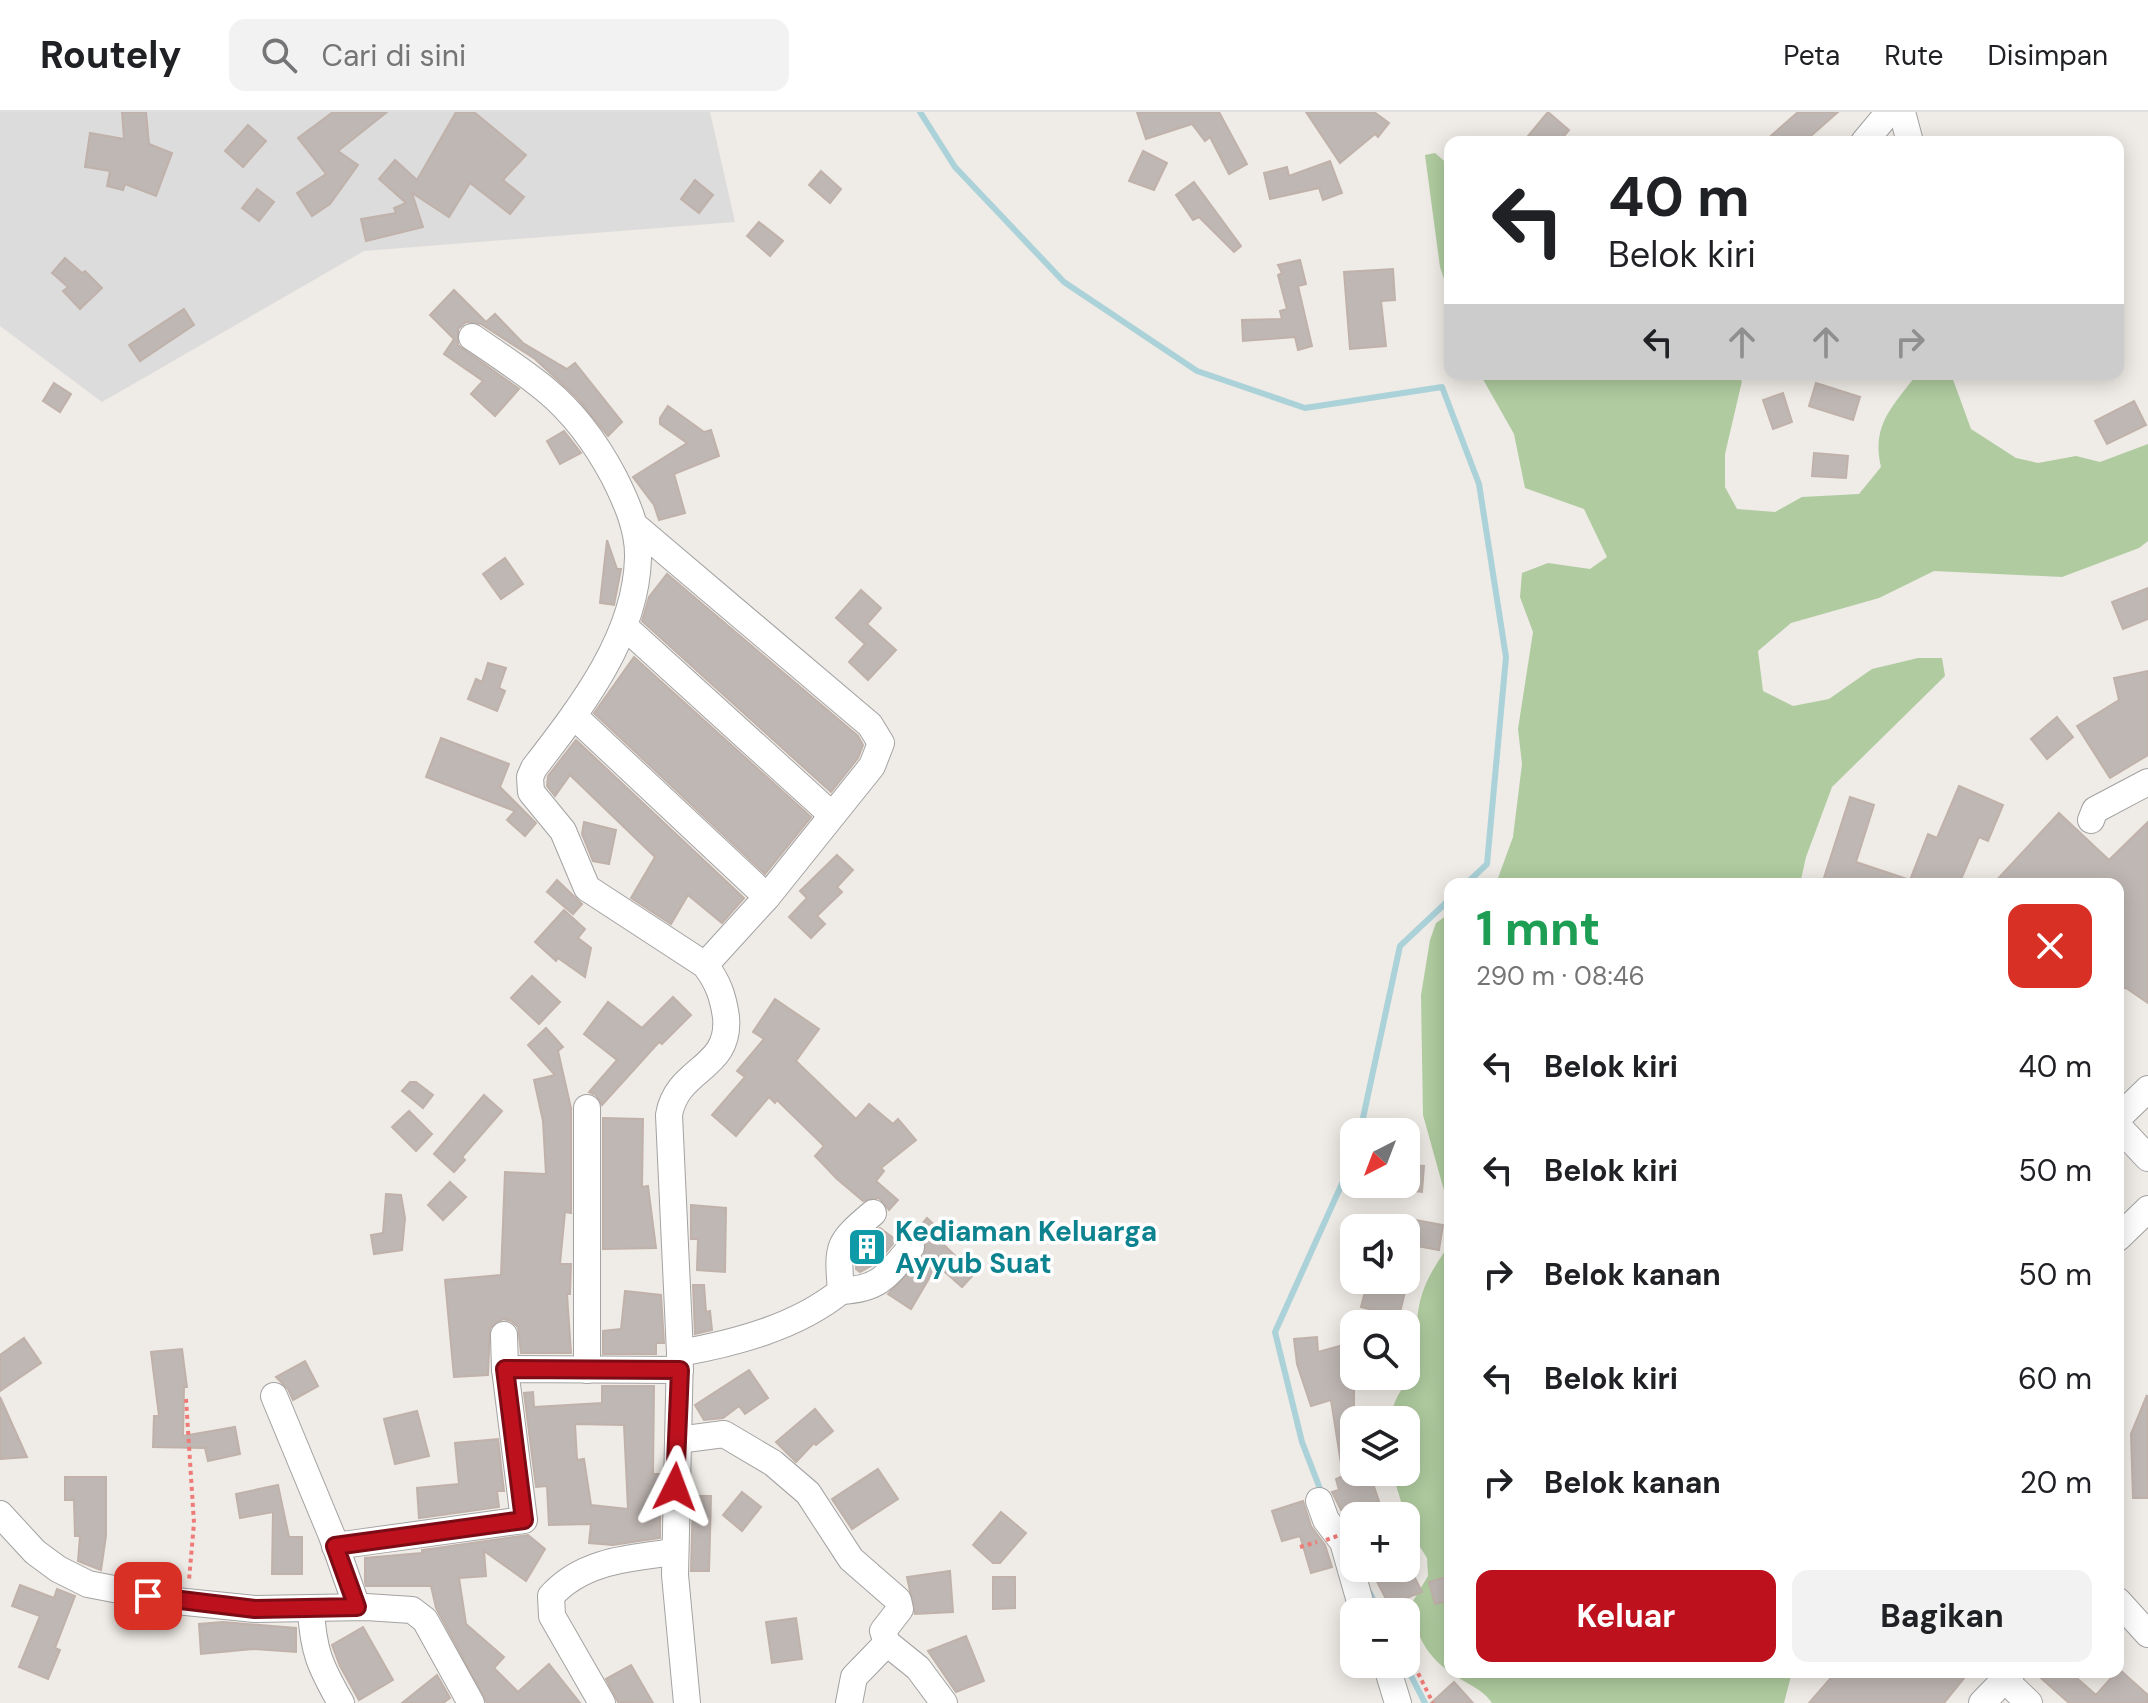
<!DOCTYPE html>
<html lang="id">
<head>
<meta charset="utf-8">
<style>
  body { margin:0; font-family:"DM Sans",sans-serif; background:#f2f2f2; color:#202124; height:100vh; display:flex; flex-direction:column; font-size:30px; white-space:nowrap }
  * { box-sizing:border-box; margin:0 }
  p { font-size:26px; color:#757577 }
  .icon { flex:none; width:44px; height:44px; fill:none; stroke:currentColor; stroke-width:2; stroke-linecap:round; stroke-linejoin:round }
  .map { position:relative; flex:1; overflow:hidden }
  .side { position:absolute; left:1444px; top:766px; width:680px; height:800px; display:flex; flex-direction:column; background:#fff; border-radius:16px; box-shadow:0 4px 20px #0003 }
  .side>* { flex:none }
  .guide { position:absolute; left:1444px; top:24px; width:680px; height:244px; border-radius:16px; box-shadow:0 4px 20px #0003; background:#fff; color:#202124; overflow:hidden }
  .needle { width:52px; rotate:222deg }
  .fabs { position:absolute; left:1340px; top:1006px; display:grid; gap:16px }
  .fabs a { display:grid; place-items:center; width:80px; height:80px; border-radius:16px; background:#fff; box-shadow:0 4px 20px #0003; font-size:40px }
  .pin { position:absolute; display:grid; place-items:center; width:68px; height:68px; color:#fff; margin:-34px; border-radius:16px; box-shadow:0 4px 12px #0006 }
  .me { position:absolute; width:88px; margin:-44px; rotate:3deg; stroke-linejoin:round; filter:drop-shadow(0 0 6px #0008) }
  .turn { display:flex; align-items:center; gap:28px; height:168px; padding:0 32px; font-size:36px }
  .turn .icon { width:104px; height:104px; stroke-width:2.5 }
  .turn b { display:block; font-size:56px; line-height:68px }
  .lanes { display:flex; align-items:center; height:76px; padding:0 32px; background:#0003; justify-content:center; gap:40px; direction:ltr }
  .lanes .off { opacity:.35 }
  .round { display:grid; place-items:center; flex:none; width:84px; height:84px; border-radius:16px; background:#f2f2f2 }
  .overview { display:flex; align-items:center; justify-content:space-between; height:136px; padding:0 32px }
  h1 { font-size:48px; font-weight:700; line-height:60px; color:#1e9e55 }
  .primary-button { display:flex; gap:16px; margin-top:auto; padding:16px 32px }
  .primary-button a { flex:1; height:92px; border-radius:16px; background:#bd111e; color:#fff; font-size:32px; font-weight:700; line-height:92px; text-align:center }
  .primary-button a+a { background:#f2f2f2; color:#202124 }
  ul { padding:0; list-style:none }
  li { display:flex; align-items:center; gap:24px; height:104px; padding:0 32px }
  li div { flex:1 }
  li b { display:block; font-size:30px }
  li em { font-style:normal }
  header { display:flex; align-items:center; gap:48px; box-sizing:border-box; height:112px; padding:0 40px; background:#fff; border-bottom:2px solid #e0e0e0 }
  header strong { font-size:38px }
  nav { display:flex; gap:44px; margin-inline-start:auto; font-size:28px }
  .search { width:560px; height:72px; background:#f2f2f2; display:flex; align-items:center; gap:20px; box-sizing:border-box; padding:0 28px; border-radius:16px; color:#757577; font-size:30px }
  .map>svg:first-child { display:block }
  .residential { fill:#dddcdc }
  .forest { fill:#afcb9f }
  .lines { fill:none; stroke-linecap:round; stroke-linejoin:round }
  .stream { stroke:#abd2d9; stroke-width:6 }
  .building { fill:#bfb7b3; stroke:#c0b2aa; stroke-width:2; fill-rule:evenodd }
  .minor-casing { stroke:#a3a3a3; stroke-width:28 }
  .path { stroke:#ee7b78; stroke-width:4; stroke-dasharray:4 4; stroke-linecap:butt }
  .minor { stroke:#fff; stroke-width:26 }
  .path-bridge { stroke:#ee7b78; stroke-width:4; stroke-dasharray:4 4; stroke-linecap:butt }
  .route-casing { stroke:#7b0b14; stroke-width:20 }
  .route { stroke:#bd111e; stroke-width:14 }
  .labels { text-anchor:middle; stroke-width:7; stroke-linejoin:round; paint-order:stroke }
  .culture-label { font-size:28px; font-weight:bold; fill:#0d838f; stroke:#fff; text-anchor:start }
</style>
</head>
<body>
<header>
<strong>Routely</strong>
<div class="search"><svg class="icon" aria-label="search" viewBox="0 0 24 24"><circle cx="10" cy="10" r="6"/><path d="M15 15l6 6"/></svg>Cari di sini</div>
<nav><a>Peta</a><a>Rute</a><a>Disimpan</a></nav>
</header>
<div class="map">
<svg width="2148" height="1591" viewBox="0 0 2148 1591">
  <rect width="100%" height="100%" fill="#efebe6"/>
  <!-- residential -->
  <path class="residential" d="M0,0H710L735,110L364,139L102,290L0,214Z"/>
  <!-- forest -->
  <g class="forest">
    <path d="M1435,41L1450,54V185L1440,155L1425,43Z"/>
    <path d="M1480,262H1730L1742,269L1725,342V375L1737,397L1775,400L1802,385L1859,382L1881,355C1871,313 1893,294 1917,262H1951L1971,317L2016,346L2038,351L2076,344L2100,350L2148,332V429L2139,436L2062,465L1934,459L1879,486L1791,511L1758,539L1763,579L1793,594L1829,587L1872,557L1918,546H1942L1945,564L1832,675L1806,745L1800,772H1490L1498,766L1513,725L1522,652L1518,617L1533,520L1520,485L1522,461L1548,451L1590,457L1607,445L1584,397L1525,376L1514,322Z"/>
    <path d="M1450,801V1100L1423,1003L1421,883L1430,828L1436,811Z"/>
    <path d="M1450,1132V1560H1792L1784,1591H1492C1485,1580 1474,1575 1462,1568C1429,1548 1419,1531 1410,1494L1428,1464L1427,1446L1410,1419L1392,1360H1406V1308H1391C1394,1279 1406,1278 1412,1257C1419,1235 1415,1215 1419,1194C1424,1169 1436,1152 1450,1132Z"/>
  </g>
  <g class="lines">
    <!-- stream -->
    <g class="stream">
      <path d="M920,0L955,55L1064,170L1197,259L1305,296L1442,275L1479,372L1506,545L1487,752L1466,772"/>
      <path d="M1360,1020L1400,834L1450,787"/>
      <path d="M1322,1382L1302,1330L1275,1220L1354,1045"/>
      <path d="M1370,1481L1379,1500"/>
      <path d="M1405,1552L1425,1591"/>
    </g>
  </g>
  <!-- building -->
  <g class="building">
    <path d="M122,0H146L149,32L172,41L156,84L125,72L123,78L107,74L110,59L85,55L90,21L124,27Z"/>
    <path d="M333,0H387L338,39L358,53L330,92L312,104L297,81L326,62L298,26Z"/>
    <path d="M456,0H474L526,43L503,68L524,85L510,102L470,71L449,105L412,81L423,115L366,129L361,107L396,101L394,96L406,91L379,67L395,48L417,68Z"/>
    <path d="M1137,0H1219L1247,52L1229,62L1210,25L1205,29L1192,12L1146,27Z"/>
    <path d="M1306,0H1374L1389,11L1378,25L1375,22L1340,51Z"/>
    <path d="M1548,0L1569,18L1559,30H1523Z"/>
    <path d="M1798,0H1838L1804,30H1764Z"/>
    <path d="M248,13L266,29L243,55L225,39Z"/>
    <path d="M1143,39L1167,51L1154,78L1129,69Z"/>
    <path d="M1330,49L1342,81L1323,88L1319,76L1270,87L1264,61L1287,55L1289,64Z"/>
    <path d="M821,59L841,77L830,91L809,73Z"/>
    <path d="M695,68L713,83L699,101L681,87Z"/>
    <path d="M1194,70L1241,134L1234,140L1199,105L1193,108L1176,83Z"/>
    <path d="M257,77L274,90L259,109L242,96Z"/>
    <path d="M759,110L783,129L770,144L747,124Z"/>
    <path d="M65,146L82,161L85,159L102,176L80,197L63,179L68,175L52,161Z"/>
    <path d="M1300,148L1306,172L1298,174L1312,234L1298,238L1295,225L1243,229L1242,208L1282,207L1280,199L1287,197L1278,163L1282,161L1278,153Z"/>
    <path d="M1393,157L1395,188L1381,189L1386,234L1350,237L1344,160Z"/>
    <path d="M454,178L486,210L495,202L523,231L567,257L575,251L622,310L608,324L577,286L535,247L481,212L466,210L458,217V233L519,277L495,304L471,282L483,269L444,242L454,227L430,203Z"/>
    <path d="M184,197L194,213L140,249L129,233Z"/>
    <path d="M54,271L71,282L60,300L43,289Z"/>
    <path d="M1816,271L1860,285L1853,308L1809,294Z"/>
    <path d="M1783,281L1792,310L1773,317L1763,288Z"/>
    <path d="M2134,289L2146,313L2107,332L2095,309Z"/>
    <path d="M668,294L704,320L711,318L719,344L674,362L685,401L659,408L654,393L633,365L687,331L660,312V306Z"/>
    <path d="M564,319L581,341L560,352L547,329Z"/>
    <path d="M1814,341L1848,344L1846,366L1812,364Z"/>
    <path d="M607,428L617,457H621L614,493L600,491Z"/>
    <path d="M505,446L523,472L501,487L483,462Z"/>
    <path d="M667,462L858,624L863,633L858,646L831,680L642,509L649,485Z"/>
    <path d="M2148,476V507L2123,517L2112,490Z"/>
    <path d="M861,478L881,496L867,512L896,538L868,568L849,550L865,532L836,506Z"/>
    <path d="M634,545L811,705L765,762L594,601Z"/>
    <path d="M488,551L506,556L499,576L505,579L497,599L468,587L476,567L482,570Z"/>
    <path d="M2148,559V643L2110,666L2077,614L2119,588L2114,566Z"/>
    <path d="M2057,605L2073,625L2047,647L2031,627Z"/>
    <path d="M441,626L509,652L500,675L536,711L525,724L507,708L515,699L426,665Z"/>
    <path d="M576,628L744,786L722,811L688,783L671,812L631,786L655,745L570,663L555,684L547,674L548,664Z"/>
    <path d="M1959,674L2003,693L1988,729L1979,725L1959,772H1822L1850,685L1874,693L1856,750L1910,768L1928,722L1937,726Z"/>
    <path d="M2059,701L2109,748L2148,710V891L2126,876L2118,877V772H1993Z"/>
    <path d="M584,710L616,718L609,752L593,749L582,722Z"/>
    <path d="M837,743L853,758L837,775L842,780L817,804L825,812L811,826L789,805L807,786L800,779Z"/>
    <path d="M557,768L582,792L573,802L547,780Z"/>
    <path d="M564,798L585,817L578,826L591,836L585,865L558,846L556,849L535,830Z"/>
    <path d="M532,864L560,890L539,912L511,886Z"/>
    <path d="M673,885L691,903L662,932L659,930L602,993L596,983L589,980L617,948L584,922L608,890L642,916Z"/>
    <path d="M775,887L819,917L796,949L856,1007L869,992L893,1012L898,1007L916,1028L881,1056L884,1059L876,1069L898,1088L889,1098L879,1086L863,1089L837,1067L815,1044L824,1034L777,988L775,991L769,985L736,1024L712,1003L745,965L737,959L764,927L753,920Z"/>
    <path d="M546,916L563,935L558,939L571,996V1101L565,1100L560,1152H571L570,1182H567L571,1241H521L518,1215L511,1209L503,1207L490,1216L488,1263L454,1265L445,1168L501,1163L505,1060L546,1062L543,1009L534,968L555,963L528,933Z"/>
    <path d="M410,970H416L433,983L423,996L402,979Z"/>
    <path d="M484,983L502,999L462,1045L465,1048L454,1060L434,1042Z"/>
    <path d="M409,999L432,1022L416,1039L392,1015Z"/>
    <path d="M603,1006L643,1007L642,1075L648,1074L656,1136L603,1137Z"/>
    <path d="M1406,1053L1424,1054L1422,1080L1406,1078Z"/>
    <path d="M450,1070L466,1085L443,1108L428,1093Z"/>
    <path d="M386,1082L401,1083L405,1106L402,1138L374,1142L371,1123L383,1121Z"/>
    <path d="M691,1093L726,1096L725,1160L697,1158L698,1127H691Z"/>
    <path d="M927,1106L946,1124L941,1130L974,1162L962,1175L937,1153L911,1197L888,1182L924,1144L926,1130L915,1120Z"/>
    <path d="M1410,1107L1443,1113L1439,1138L1406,1132Z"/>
    <path d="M880,1116L896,1128L878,1150L860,1160L856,1157L857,1140Z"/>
    <path d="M1368,1168H1408L1399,1204L1361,1195Z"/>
    <path d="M693,1173H704L706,1200L710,1199L712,1218L695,1222Z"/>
    <path d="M625,1179L661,1183L664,1231H656V1242H603V1219L621,1217Z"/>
    <path d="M1317,1225L1318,1240L1354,1230V1360H1369L1384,1404H1350L1347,1396L1341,1398L1332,1380L1339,1378L1336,1367L1343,1364L1331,1288L1311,1294L1297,1252L1294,1227Z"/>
    <path d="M24,1226L41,1251L0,1279V1243Z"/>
    <path d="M182,1237L187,1275H184L183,1324L235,1315L240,1342L208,1349L205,1336L153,1335L154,1304H159L151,1240Z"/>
    <path d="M305,1249L318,1274L293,1288L288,1277L276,1265Z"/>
    <path d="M749,1258L768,1286L745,1302L739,1294L723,1306L704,1308L695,1293Z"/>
    <path d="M602,1274H654L653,1362H660V1426L613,1433L589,1431L591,1412L549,1413L547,1374L536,1375L524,1281L533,1280L534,1295L602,1291ZM575,1312L624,1313L628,1397L591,1393L584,1347L577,1348Z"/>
    <path d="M2147,1283L2148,1386H2133L2131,1322Z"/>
    <path d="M0,1285L27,1345L0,1347Z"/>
    <path d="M815,1297L833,1319L816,1333L814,1331L796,1350L776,1330Z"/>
    <path d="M417,1299L429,1344L395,1352L384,1307Z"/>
    <path d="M498,1327L504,1379H497L499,1395L419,1406L417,1376L459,1372L455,1331Z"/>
    <path d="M878,1357L898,1387L852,1417L832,1387Z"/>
    <path d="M65,1365H106V1424L101,1458L78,1449L80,1424H75L74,1388H65Z"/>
    <path d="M278,1373L289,1425H302V1462H272L273,1400L240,1406L236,1382Z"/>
    <path d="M742,1380L761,1395L742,1419L723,1403Z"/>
    <path d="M693,1384H711L709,1459H691Z"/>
    <path d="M1303,1389L1311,1414L1325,1433L1332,1455L1311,1461L1300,1424L1282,1429L1272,1399Z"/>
    <path d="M1001,1400L1026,1421L1000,1451H993L973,1433Z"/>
    <path d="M528,1423L545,1437L526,1469L484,1439L486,1464L459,1466L466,1512L504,1545L494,1556L518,1580L549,1552L580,1591H487L436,1496L431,1474H366L365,1470V1446L422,1441V1438Z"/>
    <path d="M1370,1456H1410L1422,1480L1389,1493Z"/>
    <path d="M950,1459L953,1500L915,1502L907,1465Z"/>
    <path d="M1450,1464V1488L1435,1492L1429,1470Z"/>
    <path d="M993,1465H1015V1496L993,1497Z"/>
    <path d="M20,1473L54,1486L57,1477L75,1484L55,1536L60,1538L48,1567L19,1555L40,1504L12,1494Z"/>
    <path d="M796,1506L802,1547L772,1551L766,1510Z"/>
    <path d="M223,1510L296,1516V1540L253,1537L201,1542L199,1512Z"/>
    <path d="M363,1515L393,1568L359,1588L340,1554L332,1533Z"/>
    <path d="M966,1524L984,1569L956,1580L928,1539Z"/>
    <path d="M631,1553L653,1591L618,1590L606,1567Z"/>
    <path d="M2119,1557L2148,1583V1591H2069L2034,1560H2070L2096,1583Z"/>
    <path d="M1836,1560H1969L1944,1591H1809Z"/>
    <path d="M437,1563L450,1586L443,1591H402Z"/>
    <path d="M1454,1570L1473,1591H1431Z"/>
  </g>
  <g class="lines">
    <!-- minor casing -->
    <g class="minor-casing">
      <g id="minor">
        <path d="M1902,0L1910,30"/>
        <path d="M1864,30L1889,0"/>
        <path d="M472,225C497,242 523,259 546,278C574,301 597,333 614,365C626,389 639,417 638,446C636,525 581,595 534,656L530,665L531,680L563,719L587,776L705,853C718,870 723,884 726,905C731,958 677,955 669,1003L680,1241L675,1463L687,1591"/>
        <path d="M634,413L870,613L881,631L872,654L767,785L705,853"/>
        <path d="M625,515L832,703"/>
        <path d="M574,604L767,785"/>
        <path d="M2091,708L2095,698L2148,670"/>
        <path d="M587,996V1258"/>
        <path d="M2118,1006L2148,977"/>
        <path d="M2118,1014L2148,1046"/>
        <path d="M2118,1126L2148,1097"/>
        <path d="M841,1179C880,1177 887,1164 911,1135"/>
        <path d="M504,1223L505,1257"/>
        <path d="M680,1241C735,1231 797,1215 841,1179C837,1132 838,1131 873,1101"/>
        <path d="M274,1284L332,1424L357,1495"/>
        <path d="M678,1328L724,1322L773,1351L808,1381L851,1447L898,1488L900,1497L883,1519L887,1531L918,1556L944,1591"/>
        <path d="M1319,1389L1326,1408L1343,1430L1363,1500"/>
        <path d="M0,1402L35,1440L58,1457L88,1472L176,1489L255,1497L366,1495L412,1498L425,1508L471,1591"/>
        <path d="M335,1434L524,1408L505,1257L680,1258"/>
        <path d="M2118,1489L2148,1522"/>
        <path d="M311,1497C313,1539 320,1554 341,1591"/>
        <path d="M1386,1552L1398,1591"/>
        <path d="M2005,1568L2029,1591"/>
        <path d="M602,1591L552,1504L551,1484C583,1448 631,1446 675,1440"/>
        <path d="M849,1591L854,1565L887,1531"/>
        <path d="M1982,1591L2012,1560"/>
      </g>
    </g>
    <!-- path -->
    <g class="path">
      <path d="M186,1287L194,1411L189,1468"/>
      <path d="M1300,1435L1317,1430"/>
      <path d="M1411,1547L1433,1591"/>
    </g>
    <!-- minor -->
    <use href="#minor" class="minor"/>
    <!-- path-bridge -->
    <path class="path-bridge" d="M1326,1428L1348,1420"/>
  </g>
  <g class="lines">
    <!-- route casing -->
    <g class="route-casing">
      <path id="route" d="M148,1484L255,1497L357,1495L335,1434L524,1408L505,1257L680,1258L675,1375"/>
    </g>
    <!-- route -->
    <use href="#route" class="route"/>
  </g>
  <!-- icons -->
  <defs>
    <g id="building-square" transform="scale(2)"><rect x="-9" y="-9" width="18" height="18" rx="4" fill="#0f9aa8" stroke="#fff"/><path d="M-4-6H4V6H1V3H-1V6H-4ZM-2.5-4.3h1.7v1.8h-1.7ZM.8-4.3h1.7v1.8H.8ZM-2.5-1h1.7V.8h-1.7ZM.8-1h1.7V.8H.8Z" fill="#fff"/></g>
  </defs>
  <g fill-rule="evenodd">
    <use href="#building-square" x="867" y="1135"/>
  </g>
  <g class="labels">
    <!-- culture labels -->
    <g class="culture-label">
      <text x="895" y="1129">Kediaman Keluarga<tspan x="895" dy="32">Ayyub Suat</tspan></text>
    </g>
  </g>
</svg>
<div class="fabs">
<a><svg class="needle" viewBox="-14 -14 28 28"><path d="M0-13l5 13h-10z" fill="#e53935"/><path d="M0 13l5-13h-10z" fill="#757577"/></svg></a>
<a><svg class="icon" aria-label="sound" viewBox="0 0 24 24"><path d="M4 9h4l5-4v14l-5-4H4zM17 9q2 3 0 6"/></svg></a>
<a><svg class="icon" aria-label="search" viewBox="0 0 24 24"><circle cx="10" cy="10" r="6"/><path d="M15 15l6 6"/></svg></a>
<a><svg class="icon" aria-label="layers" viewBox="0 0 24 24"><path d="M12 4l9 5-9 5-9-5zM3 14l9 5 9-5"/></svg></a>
<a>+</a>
<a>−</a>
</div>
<div class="pin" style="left:148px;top:1484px;background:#d93025"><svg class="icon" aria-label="arrive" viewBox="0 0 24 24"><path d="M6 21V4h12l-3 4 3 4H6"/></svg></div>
<svg class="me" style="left:675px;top:1375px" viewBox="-20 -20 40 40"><path d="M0-17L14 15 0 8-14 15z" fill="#bd111e" stroke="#fff" stroke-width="4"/></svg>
<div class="guide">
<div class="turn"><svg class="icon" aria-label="left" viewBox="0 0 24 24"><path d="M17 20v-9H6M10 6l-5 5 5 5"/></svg><div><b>40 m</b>Belok kiri</div></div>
<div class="lanes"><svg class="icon" aria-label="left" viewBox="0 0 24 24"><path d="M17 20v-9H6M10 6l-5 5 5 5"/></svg><svg class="icon off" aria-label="ahead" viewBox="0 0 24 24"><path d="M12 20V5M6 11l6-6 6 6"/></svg><svg class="icon off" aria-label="ahead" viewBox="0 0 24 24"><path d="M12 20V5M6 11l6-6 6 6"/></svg><svg class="icon off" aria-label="right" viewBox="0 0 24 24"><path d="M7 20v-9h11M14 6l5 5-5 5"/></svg></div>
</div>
<section class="side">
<div class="overview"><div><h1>1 mnt</h1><p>290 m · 08:46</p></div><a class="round" style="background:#d93025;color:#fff"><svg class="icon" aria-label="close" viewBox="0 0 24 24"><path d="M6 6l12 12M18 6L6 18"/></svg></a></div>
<ul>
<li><svg class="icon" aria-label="left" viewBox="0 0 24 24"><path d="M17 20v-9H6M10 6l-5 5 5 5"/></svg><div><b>Belok kiri</b></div><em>40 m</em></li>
<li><svg class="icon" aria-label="left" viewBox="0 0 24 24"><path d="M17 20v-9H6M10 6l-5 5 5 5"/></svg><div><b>Belok kiri</b></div><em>50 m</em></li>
<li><svg class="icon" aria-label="right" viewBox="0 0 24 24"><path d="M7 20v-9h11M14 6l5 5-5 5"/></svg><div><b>Belok kanan</b></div><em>50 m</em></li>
<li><svg class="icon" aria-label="left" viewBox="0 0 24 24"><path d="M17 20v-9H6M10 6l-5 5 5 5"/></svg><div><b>Belok kiri</b></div><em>60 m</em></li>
<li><svg class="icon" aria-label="right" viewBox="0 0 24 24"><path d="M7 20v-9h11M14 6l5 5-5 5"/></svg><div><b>Belok kanan</b></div><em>20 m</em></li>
</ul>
<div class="primary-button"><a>Keluar</a><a>Bagikan</a></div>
</section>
</div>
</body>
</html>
